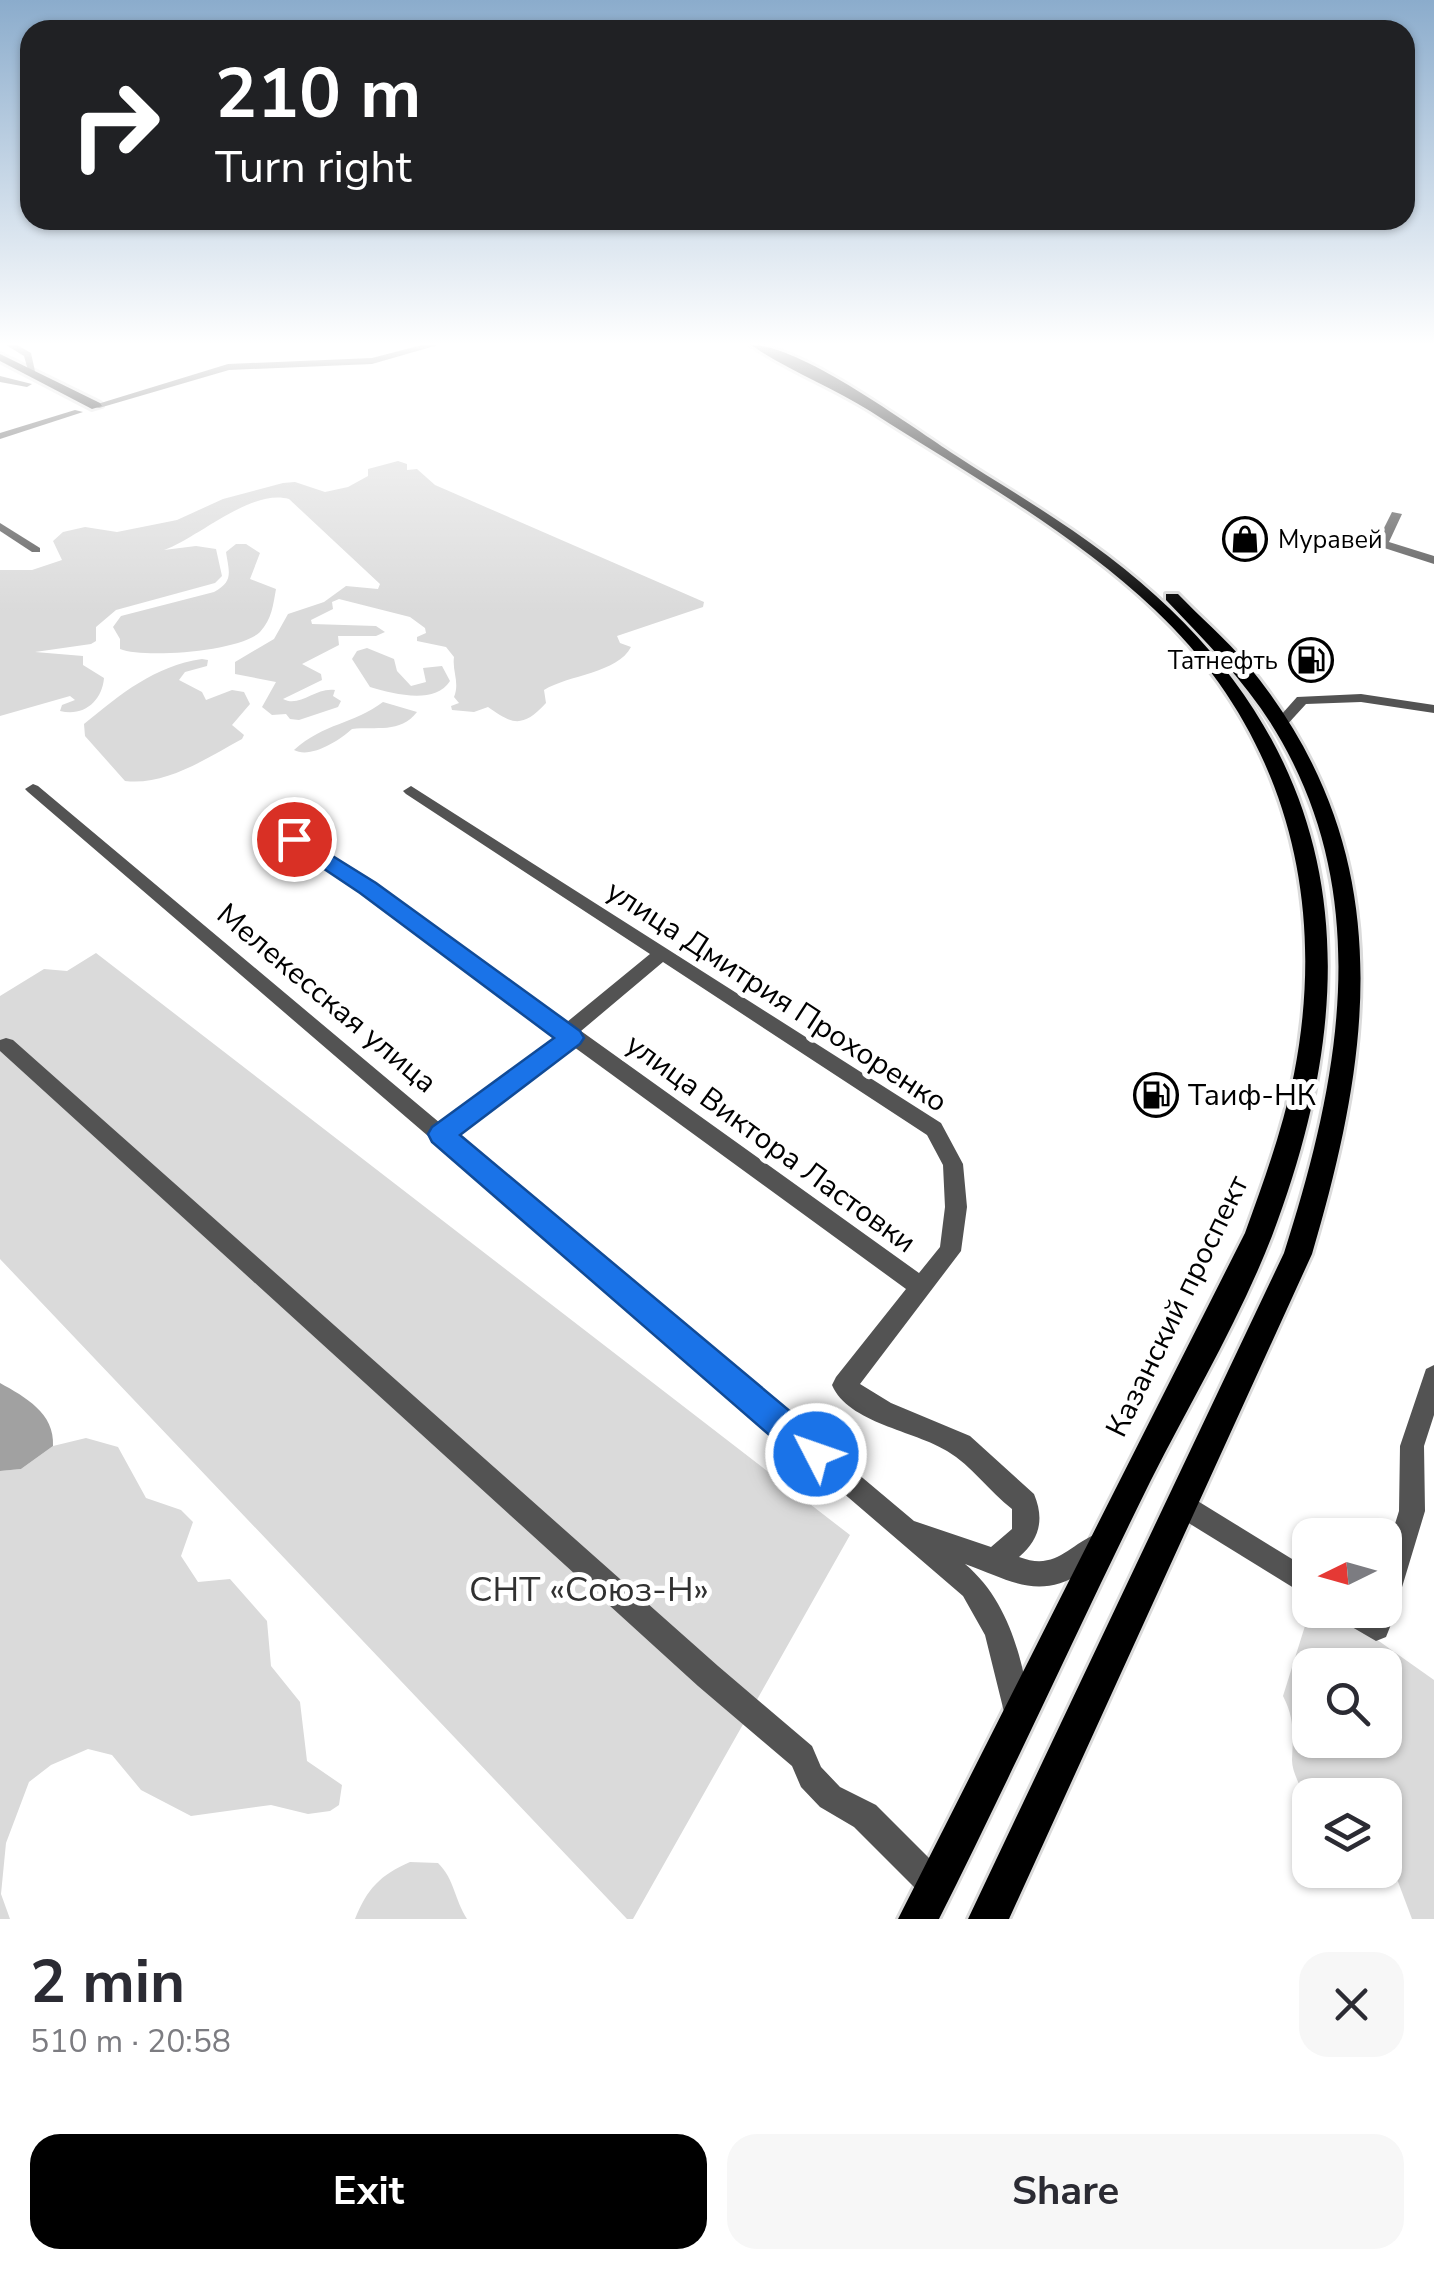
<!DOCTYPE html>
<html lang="en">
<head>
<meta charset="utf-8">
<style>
  body { margin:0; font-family:"Nunito Sans",sans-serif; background:#f7f7f7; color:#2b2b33; height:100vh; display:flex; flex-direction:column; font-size:38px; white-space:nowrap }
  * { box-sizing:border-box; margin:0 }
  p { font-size:32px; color:#7c7c81 }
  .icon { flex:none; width:55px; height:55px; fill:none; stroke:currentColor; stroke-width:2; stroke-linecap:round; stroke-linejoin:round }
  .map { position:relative; height:1919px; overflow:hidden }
  .details { display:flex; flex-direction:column; background:#fff; flex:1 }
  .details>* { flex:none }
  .guide { position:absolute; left:20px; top:20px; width:1395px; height:210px; border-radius:30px; box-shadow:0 2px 8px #0004; background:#202124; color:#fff; overflow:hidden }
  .needle { width:65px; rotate:265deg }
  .controls { position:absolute; left:1292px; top:1518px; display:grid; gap:20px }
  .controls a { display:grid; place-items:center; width:110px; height:110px; border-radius:20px; background:#fff; box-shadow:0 2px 8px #0004; font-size:50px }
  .pin { position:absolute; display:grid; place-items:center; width:85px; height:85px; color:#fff; margin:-42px; border:5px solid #fff; border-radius:50%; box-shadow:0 2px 10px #0007 }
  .me { position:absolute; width:110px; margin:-55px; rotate:311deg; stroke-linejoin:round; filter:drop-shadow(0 0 8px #0008) }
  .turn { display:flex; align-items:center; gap:35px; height:210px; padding:0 30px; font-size:45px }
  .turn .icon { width:130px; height:130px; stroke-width:2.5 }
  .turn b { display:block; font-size:70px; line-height:85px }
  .round { display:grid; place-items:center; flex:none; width:105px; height:105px; border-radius:30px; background:#f7f7f7 }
  .overview { display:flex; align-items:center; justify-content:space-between; height:170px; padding:0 30px }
  h1 { font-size:60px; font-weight:700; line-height:75px }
  .primary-button { display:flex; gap:20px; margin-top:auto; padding:20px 30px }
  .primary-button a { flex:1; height:115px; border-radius:30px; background:#000; color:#fff; font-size:40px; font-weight:700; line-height:115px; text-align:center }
  .primary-button a+a { background:#f7f7f7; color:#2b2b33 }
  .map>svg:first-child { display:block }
  .green { fill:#dadada; fill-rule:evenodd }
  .water { fill:#a1a1a1 }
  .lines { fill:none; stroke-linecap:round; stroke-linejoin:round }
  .major-casing { stroke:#dbdbdb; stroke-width:6 }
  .minor { fill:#535353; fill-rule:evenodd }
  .major { fill:#000; fill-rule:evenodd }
  .route { fill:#1a73e8; stroke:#114b97; stroke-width:2.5 }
  .labels { text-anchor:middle; stroke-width:10; stroke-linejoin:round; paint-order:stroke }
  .far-poi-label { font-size:25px; fill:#000; stroke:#fff; text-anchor:start }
  .street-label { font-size:30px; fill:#000; stroke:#fff }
  .poi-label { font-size:30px; fill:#000; stroke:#fff; text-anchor:start }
  .near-park-label { font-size:35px; fill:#313131; stroke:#fff }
</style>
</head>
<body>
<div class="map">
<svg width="1434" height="1919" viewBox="0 0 1434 1919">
  <rect width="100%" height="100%" fill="#fff"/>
  <!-- green -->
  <g class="green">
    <path d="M398,461L407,464V470L417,469L435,485L704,602L703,607L617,636L620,643L631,647C618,673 568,675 544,690L546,703C522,729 512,724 488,707L474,712L452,710L451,706L459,703L454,697C460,682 452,672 454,657L446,647L417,641V637L426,633L425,628L410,617L339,599L332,602L333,609L311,620L312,624L376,626L385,632L376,636H338L339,645L302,664L321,674L322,680L283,699C300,708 315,687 335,690L333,696L341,701L338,707L299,720L290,719L286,714L272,715L262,707L276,682L235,674V662L274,639L288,614L324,602L346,586L378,589L380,584L289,499C252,488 198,538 164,550L196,546L216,549L222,576L215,583L116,610L96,627V641L91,644L35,652L83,656V665L104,678C102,701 84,717 60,711L62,705L75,700L70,696L0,716V570H32L62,560L53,541L63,532L85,527L117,532L177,520L223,499L283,483L295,482L325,492L348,487L368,476V469Z"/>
    <path d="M236,544H246L260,553L250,579L276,589C273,605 272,619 260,632C241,651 145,659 120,649V639L113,627L121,616L214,592C234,581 229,572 226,552Z"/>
    <path d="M367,648L394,659L397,671L411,686L426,682L423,668L442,666L450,681C435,705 394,694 370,687L352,659L357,651Z"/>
    <path d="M202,659L208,660L207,666L185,672L179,680L202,692L206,700L232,690L244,692L250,704L232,725L244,735L242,739C207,758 166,786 125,781L85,736L84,724C121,694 154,666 202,659Z"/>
    <path d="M383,702L417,712C400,734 376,726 352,729C339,741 310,759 294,750C324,723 354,724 383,702Z"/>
    <path d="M96,953L850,1535L633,1919H627L0,1259V996L44,969L67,971Z"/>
    <path d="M86,1438L118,1447L146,1498L181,1510L193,1522L181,1556L198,1582L230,1579L267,1621L271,1666L300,1702L307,1761L342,1785L339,1805L330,1811L308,1814L271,1805L191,1816L141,1790L112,1755L88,1749L51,1765L29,1782L6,1843L1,1894L10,1919H0V1471L21,1469L53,1446Z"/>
    <path d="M1310,1610H1335L1434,1680V1919H1412L1397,1879L1385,1863V1795H1310V1806C1304,1793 1292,1774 1292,1760C1293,1736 1295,1719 1283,1696ZM1310,1665H1385V1740H1310Z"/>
    <path d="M410,1862L438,1863C455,1880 454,1899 467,1919H355C367,1889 380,1875 410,1862Z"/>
  </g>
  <!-- water -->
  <path class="water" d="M0,1383C25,1397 55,1413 53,1446L21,1469L0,1471Z"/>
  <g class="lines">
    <!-- major casing -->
    <g class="major-casing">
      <g id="major">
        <path d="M751,345C801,345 910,426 955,455C987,476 1021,496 1054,518C1329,697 1387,934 1272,1236C1239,1321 1192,1399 1151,1480C1079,1626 1012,1774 939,1919H898L1245,1233C1264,1181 1283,1128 1294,1074C1328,901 1286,733 1155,610C1072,531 966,473 870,411C832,387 787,370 751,345Z"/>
        <path d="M0,354L100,403L102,406L92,409L0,361Z"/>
        <path d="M1166,594H1178C1200,617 1226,639 1247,664C1398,847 1375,1042 1312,1254L1009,1919H968L1284,1253C1338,1085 1374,905 1282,742C1252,688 1209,645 1166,600Z"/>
      </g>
    </g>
    <!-- minor -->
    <g class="minor">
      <path d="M6,345H17L31,353L36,376L29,374L24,356Z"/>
      <path d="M422,345H438L372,364L229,370L99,408L91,406L228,364L372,358Z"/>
      <path d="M0,376L32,384L27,387L0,382Z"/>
      <path d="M75,410L83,412L0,439V433Z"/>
      <path d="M1392,512L1402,514L1389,542L1434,556V564L1378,546L1376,544Z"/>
      <path d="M0,523L40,548V552H32L0,531Z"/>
      <path d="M1361,694L1434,705V713L1361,702L1306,704L1285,727H1275L1273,724L1297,697Z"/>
      <path d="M33,784L38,786L440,1123L559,1037L362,892L288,843L286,839L288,835H300L374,884L567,1022L650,954L406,794L403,791L411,786L941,1123L963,1164L967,1207L961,1251L860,1384L891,1403L970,1436L1034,1494C1045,1520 1039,1540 1019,1557C1056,1571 1067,1546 1098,1533L1107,1537L1111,1546C1106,1559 1094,1564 1083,1572C1038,1601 1010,1580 965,1564C1001,1594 1017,1639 1026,1685C1029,1699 1033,1711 1027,1724L1017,1728L1007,1724L985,1635L963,1596L28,792L25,789ZM663,962L927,1135L943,1165L945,1207L940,1247L919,1273L581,1031ZM574,1047L906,1289L836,1377L832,1385C848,1423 915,1431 947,1451C972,1466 989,1491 1012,1509V1529L991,1547L914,1521L455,1135Z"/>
      <path d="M6,1038L13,1040L718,1666L812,1746L821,1767L840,1787L876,1805L946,1875L950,1886L946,1897L935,1901L924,1897L854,1827L820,1807L801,1787L792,1766L698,1686L0,1051V1040Z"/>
      <path d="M1434,1365V1415L1424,1446L1425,1511L1390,1627L1386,1637L1376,1641L1340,1620L1337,1610H1385V1556L1399,1511L1400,1446L1426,1369Z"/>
      <path d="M1183,1492L1310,1570V1598L1174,1514L1170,1505L1174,1496Z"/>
    </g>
    <!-- major -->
    <use href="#major" class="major"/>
  </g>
  <!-- sky -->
  <linearGradient id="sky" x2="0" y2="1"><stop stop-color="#8baccc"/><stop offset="0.56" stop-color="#fff"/><stop offset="1" stop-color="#fff" stop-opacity="0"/></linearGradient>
  <rect width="1434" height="614" fill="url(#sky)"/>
  <!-- route -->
  <path class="route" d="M294,832L376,883L580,1031L584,1038L580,1044L460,1135L828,1443L832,1454L828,1466L816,1471L805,1466L432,1142L428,1134L432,1127L554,1038L360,893L287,844L284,839Z"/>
  <!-- icons -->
  <defs>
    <g id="shop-ring" transform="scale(2.25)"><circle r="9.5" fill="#fff" stroke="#000" stroke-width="1.5"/><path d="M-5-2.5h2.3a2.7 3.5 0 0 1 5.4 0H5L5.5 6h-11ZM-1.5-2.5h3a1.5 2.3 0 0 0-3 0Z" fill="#000"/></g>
    <g id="fuel-ring" transform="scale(2.25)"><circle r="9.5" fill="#fff" stroke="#000" stroke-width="1.5"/><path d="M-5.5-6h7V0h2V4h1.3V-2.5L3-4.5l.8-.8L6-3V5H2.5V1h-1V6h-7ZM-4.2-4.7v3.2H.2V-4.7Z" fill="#000"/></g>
  </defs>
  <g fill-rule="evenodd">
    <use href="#shop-ring" x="1245" y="539"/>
    <use href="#fuel-ring" x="1311" y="660"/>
    <use href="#fuel-ring" x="1156" y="1095"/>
  </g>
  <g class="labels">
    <!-- far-poi labels -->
    <g class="far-poi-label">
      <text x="1278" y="548">Муравей</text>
      <text x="1278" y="669" text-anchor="end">Татнефть</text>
    </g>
    <!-- street labels -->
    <g class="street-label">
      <text transform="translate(777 996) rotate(33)" y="10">улица Дмитрия Прохоренко</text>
      <text transform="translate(327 998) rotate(40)" y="10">Мелекесская улица</text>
      <text transform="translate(771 1143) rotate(36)" y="10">улица Виктора Ластовки</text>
      <text transform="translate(1177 1306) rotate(-64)" y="10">Казанский проспект</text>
    </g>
    <!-- poi labels -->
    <g class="poi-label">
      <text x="1188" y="1105">Таиф-НК</text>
    </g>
    <!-- near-park labels -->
    <g class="near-park-label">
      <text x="589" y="1601">СНТ «Союз-Н»</text>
    </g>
  </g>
</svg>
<div class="controls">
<a><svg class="needle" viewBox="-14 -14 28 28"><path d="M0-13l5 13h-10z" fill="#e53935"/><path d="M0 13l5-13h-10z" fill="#7c7c81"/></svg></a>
<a><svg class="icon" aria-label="search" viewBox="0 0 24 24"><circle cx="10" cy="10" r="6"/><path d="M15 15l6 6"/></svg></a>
<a><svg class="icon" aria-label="layers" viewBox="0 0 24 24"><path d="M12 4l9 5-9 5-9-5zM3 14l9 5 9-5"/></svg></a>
</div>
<div class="pin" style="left:294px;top:839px;background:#d93025"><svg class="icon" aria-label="arrive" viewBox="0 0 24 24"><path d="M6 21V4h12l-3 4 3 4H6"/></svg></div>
<svg class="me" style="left:816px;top:1454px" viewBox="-20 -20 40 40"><circle r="17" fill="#1a73e8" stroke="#fff" stroke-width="3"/><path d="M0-11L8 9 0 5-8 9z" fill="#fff"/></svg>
<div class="guide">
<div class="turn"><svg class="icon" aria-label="right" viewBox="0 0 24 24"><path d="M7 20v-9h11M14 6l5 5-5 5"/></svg><div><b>210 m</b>Turn right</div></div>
</div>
</div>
<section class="details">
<div class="overview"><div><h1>2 min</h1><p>510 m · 20:58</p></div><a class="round"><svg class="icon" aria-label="close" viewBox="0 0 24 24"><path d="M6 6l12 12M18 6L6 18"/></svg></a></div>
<div class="primary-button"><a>Exit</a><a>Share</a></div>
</section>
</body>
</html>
